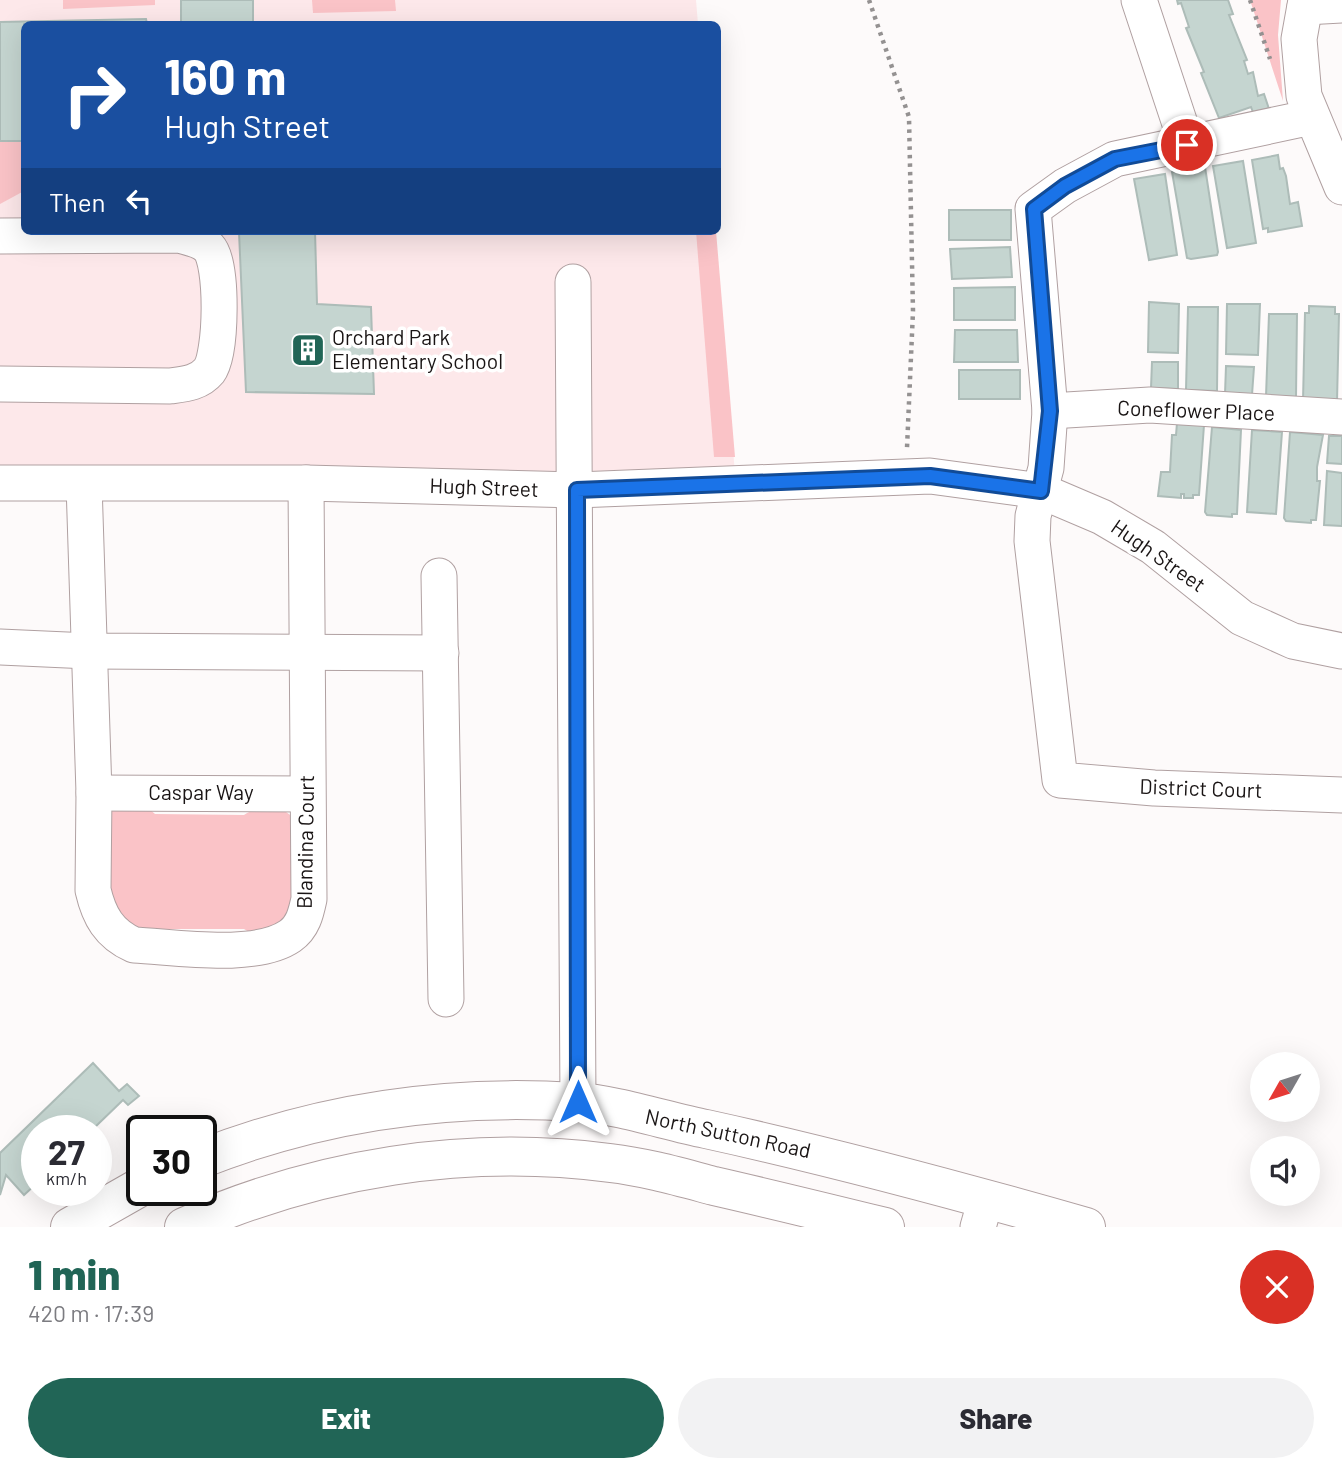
<!DOCTYPE html>
<html lang="en">
<head>
<meta charset="utf-8">
<style>
  body { margin:0; font-family:Barlow,sans-serif; background:#f2f2f3; color:#2b2b33; height:100vh; display:flex; flex-direction:column; font-size:26px; white-space:nowrap }
  * { box-sizing:border-box; margin:0 }
  p { font-size:23px; color:#7c7c81 }
  .icon { flex:none; width:38px; height:38px; fill:none; stroke:currentColor; stroke-width:2; stroke-linecap:round; stroke-linejoin:round }
  .map { position:relative; height:1227px; overflow:hidden }
  .side { display:flex; flex-direction:column; background:#fff; flex:1 }
  .side>* { flex:none }
  .guide { position:absolute; left:21px; top:21px; width:700px; height:214px; border-radius:10px; box-shadow:0 7px 28px #0002; background:#1a4fa0; color:#fff; overflow:hidden }
  .needle { width:46px; rotate:231deg }
  .buttons { position:absolute; left:1250px; top:1052px; display:grid; gap:14px }
  .buttons a { display:grid; place-items:center; width:70px; height:70px; border-radius:50%; background:#fff; box-shadow:0 7px 28px #0002; font-size:35px }
  .speed { position:absolute; left:21px; top:1115px; display:flex; gap:14px; font-size:35px; font-weight:700; text-align:center }
  .speed>* { display:grid; place-content:center; width:91px; height:91px; border-radius:50%; background:#fff; box-shadow:0 7px 28px #0002; line-height:1 }
  .speed small { font-size:18px; font-weight:400 }
  .speed .limit { border:4px solid #111; border-radius:10px; background:#fff; color:#111 }
  .pin { position:absolute; display:grid; place-items:center; width:60px; height:60px; color:#fff; margin:-30px; border:4px solid #fff; border-radius:50%; box-shadow:0 2px 7px #0007 }
  .me { position:absolute; width:77px; margin:-38px; rotate:0deg; stroke-linejoin:round; filter:drop-shadow(0 0 5px #0008) }
  .turn { display:flex; align-items:center; gap:24px; height:147px; padding:0 28px; font-size:32px }
  .turn .icon { width:91px; height:91px; stroke-width:2.5 }
  .turn b { display:block; font-size:49px; line-height:60px }
  .then { display:flex; align-items:center; height:66px; padding:0 28px; background:#0003; gap:14px; font-size:26px }
  .round { display:grid; place-items:center; flex:none; width:74px; height:74px; border-radius:37px; background:#f2f2f3 }
  .overview { display:flex; align-items:center; justify-content:space-between; height:119px; padding:0 28px }
  h1 { font-size:42px; font-weight:800; line-height:52px; color:#216556 }
  .primary-button { display:flex; gap:14px; margin-top:auto; padding:14px 28px }
  .primary-button a { flex:1; height:80px; border-radius:42px; background:#216556; color:#fff; font-size:28px; font-weight:800; line-height:80px; text-align:center }
  .primary-button a+a { background:#f2f2f3; color:#2b2b33 }
  .map>svg:first-child { display:block }
  .built { fill:#fde8ea }
  .green { fill:#fac3c7 }
  .building { fill:#c5d5d0; stroke:#adbcb8; stroke-width:2 }
  .lines { fill:none; stroke-linecap:round; stroke-linejoin:round }
  .minor-casing { stroke:#b0a0a1; stroke-width:37 }
  .major-casing { stroke:#b0a0a1; stroke-width:40 }
  .path { stroke:#949191; stroke-width:4.5; stroke-dasharray:3.5 5; stroke-linecap:butt }
  .minor { stroke:#fff; stroke-width:35 }
  .major { stroke:#fff; stroke-width:38 }
  .route-casing { stroke:#114b97; stroke-width:18 }
  .route { stroke:#1a73e8; stroke-width:12 }
  .labels { text-anchor:middle; stroke-width:7; stroke-linejoin:round; paint-order:stroke }
  .poi-label { font-size:21px; fill:#191414; stroke:#fff; text-anchor:start }
  .street-label { font-size:21px; fill:#191414; stroke:#fff }
</style>
</head>
<body>
<div class="map">
<svg width="1342" height="1227" viewBox="0 0 1342 1227">
  <rect width="100%" height="100%" fill="#fdfafa"/>
  <!-- built -->
  <path class="built" d="M0,0H696L698,24H24V231H715L736,486L0,483Z"/>
  <!-- green -->
  <g class="green">
    <path d="M63,0H155V5L63,9Z"/>
    <path d="M312,0H395L396,11L313,13Z"/>
    <path d="M1250,0H1281L1278,35L1283,101Z"/>
    <path d="M0,141H24V191L0,204Z"/>
    <path d="M696,231H716L735,457H714Z"/>
    <path d="M148,808L155,814L244,815C259,805 283,804 295,820L296,903L282,925L256,936L244,929H156L149,934L109,911L110,811Z"/>
  </g>
  <!-- building -->
  <g class="building">
    <rect x="181" y="0" width="72" height="24"/>
    <path d="M1177,0H1228L1233,14L1229,15L1247,60L1244,61L1248,74L1253,72L1258,96L1264,94L1269,109L1254,115L1251,107L1219,118L1201,73L1204,72L1186,28L1189,27L1181,3L1178,4Z"/>
    <path d="M146,19L147,24H24V141H0V22Z"/>
    <path d="M1278,155L1280,169L1283,168L1286,176L1290,204L1298,202L1302,226L1268,232V228L1263,229L1252,160Z"/>
    <path d="M1243,161L1256,243L1227,248L1213,166Z"/>
    <path d="M1205,167L1218,252L1217,255L1191,259L1187,258L1172,172Z"/>
    <path d="M1165,174L1177,255L1149,260L1134,179Z"/>
    <rect x="949" y="210" width="62" height="30"/>
    <path d="M315,231L317,304L371,307L374,394L246,392L239,232Z"/>
    <path d="M1010,247L1012,277L952,279L950,249Z"/>
    <path d="M1015,287V320H954V288Z"/>
    <path d="M1149,302L1179,304L1178,353L1148,352Z"/>
    <path d="M1227,304H1260L1258,355L1226,354Z"/>
    <path d="M1309,306L1335,307V314H1339L1337,402L1303,401L1305,313H1309Z"/>
    <path d="M1188,307H1218L1217,391L1186,390Z"/>
    <path d="M1269,314H1297L1296,397L1266,396Z"/>
    <path d="M955,330H1017L1018,362H954Z"/>
    <path d="M1152,362H1178V389L1151,388Z"/>
    <path d="M1226,366L1254,367L1252,395L1225,394Z"/>
    <rect x="959" y="370" width="61" height="29"/>
    <path d="M1177,423L1204,425L1199,495H1193V498H1184V494H1181V498L1158,496L1161,472H1170L1172,435H1176Z"/>
    <path d="M1212,427L1241,430L1237,514H1232V517L1207,515L1205,512Z"/>
    <path d="M1252,430L1282,432L1276,514L1247,512Z"/>
    <path d="M1290,432L1323,435L1317,467V481H1320L1316,520H1311V523L1286,521L1284,518Z"/>
    <path d="M1329,436H1342V464L1327,463Z"/>
    <path d="M1327,471L1342,473V526L1324,525Z"/>
    <path d="M93,1063L119,1091L127,1084L139,1096L128,1105L123,1100L92,1130H37V1183L24,1195L6,1175L0,1195V1153Z"/>
  </g>
  <g class="lines">
    <!-- minor casing -->
    <g class="minor-casing">
      <g id="minor">
        <path d="M1139,0L1187,145"/>
        <path d="M1306,0L1299,39L1304,96L1342,187"/>
        <path d="M1305,7L1342,5"/>
        <path d="M1312,117L1115,159L1065,186L1033,209L1050,411L1046,468L1033,516L1032,541L1060,780L1154,788L1342,795"/>
        <path d="M0,236L179,235C189,238 202,240 209,248C223,263 222,354 209,371C199,383 185,384 170,386L0,384"/>
        <path d="M573,282L578,1102"/>
        <path d="M1050,411L1150,405L1342,417"/>
        <path d="M0,483H306L577,490L930,476L1041,491L1102,517L1153,547L1242,618L1293,641L1342,651"/>
        <path d="M84,484L94,793L93,890C99,916 109,934 134,945C176,947 255,960 290,936C303,927 306,913 309,899L306,483"/>
        <path d="M439,576L446,999"/>
        <path d="M0,647L89,651L441,653"/>
        <path d="M94,793L307,794"/>
        <path d="M978,1227L986,1199"/>
      </g>
    </g>
    <!-- major casing -->
    <g class="major-casing">
      <g id="major">
        <path d="M201,1159C320,1112 448,1094 576,1102C615,1104 666,1121 706,1129C834,1157 960,1191 1086,1227"/>
        <path d="M70,1227L142,1186"/>
        <path d="M184,1227C317,1168 465,1144 610,1163C645,1167 680,1177 714,1186C771,1199 828,1213 885,1227"/>
      </g>
    </g>
    <!-- path -->
    <g class="path">
      <path d="M869,0L909,117L913,311L907,448"/>
      <path d="M1250,0L1270,59"/>
    </g>
    <!-- minor -->
    <use href="#minor" class="minor"/>
    <!-- major -->
    <use href="#major" class="major"/>
  </g>
  <g class="lines">
    <!-- route casing -->
    <g class="route-casing">
      <path id="route" d="M578,1102L577,490L930,476L1041,491L1050,411L1034,209L1065,186L1115,159L1187,145"/>
    </g>
    <!-- route -->
    <use href="#route" class="route"/>
  </g>
  <!-- icons -->
  <defs>
    <g id="building-square" transform="scale(1.75)"><rect x="-9" y="-9" width="18" height="18" rx="4" fill="#216556" stroke="#fff"/><path d="M-4-6H4V6H1V3H-1V6H-4ZM-2.5-4.3h1.7v1.8h-1.7ZM.8-4.3h1.7v1.8H.8ZM-2.5-1h1.7V.8h-1.7ZM.8-1h1.7V.8H.8Z" fill="#fff"/></g>
  </defs>
  <g fill-rule="evenodd">
    <use href="#building-square" x="308" y="350"/>
  </g>
  <g class="labels">
    <!-- poi labels -->
    <g class="poi-label">
      <text x="332" y="345">Orchard Park<tspan x="332" dy="24">Elementary School</tspan></text>
    </g>
    <!-- street labels -->
    <g class="street-label">
      <text transform="translate(1196 411) rotate(2)" y="7">Coneflower Place</text>
      <text transform="translate(484 488) rotate(2)" y="7">Hugh Street</text>
      <text transform="translate(1158 556) rotate(35)" y="7">Hugh Street</text>
      <text transform="translate(1201 789) rotate(2)" y="7">District Court</text>
      <text x="201" y="800">Caspar Way</text>
      <text transform="translate(306 842) rotate(-89)" y="7">Blandina Court</text>
      <text transform="translate(728 1134) rotate(12)" y="7">North Sutton Road</text>
    </g>
  </g>
</svg>
<div class="buttons">
<a><svg class="needle" viewBox="-14 -14 28 28"><path d="M0-13l5 13h-10z" fill="#e53935"/><path d="M0 13l5-13h-10z" fill="#7c7c81"/></svg></a>
<a><svg class="icon" aria-label="sound" viewBox="0 0 24 24"><path d="M4 9h4l5-4v14l-5-4H4zM17 9q2 3 0 6"/></svg></a>
</div>
<div class="speed"><div>27<small>km/h</small></div><div class="limit">30</div></div>
<div class="pin" style="left:1187px;top:145px;background:#d93025"><svg class="icon" aria-label="arrive" viewBox="0 0 24 24"><path d="M6 21V4h12l-3 4 3 4H6"/></svg></div>
<svg class="me" style="left:578px;top:1102px" viewBox="-20 -20 40 40"><path d="M0-17L14 15 0 8-14 15z" fill="#1a73e8" stroke="#fff" stroke-width="4"/></svg>
<div class="guide">
<div class="turn"><svg class="icon" aria-label="right" viewBox="0 0 24 24"><path d="M7 20v-9h11M14 6l5 5-5 5"/></svg><div><b>160 m</b>Hugh Street</div></div>
<div class="then">Then<svg class="icon" aria-label="left" viewBox="0 0 24 24"><path d="M17 20v-9H6M10 6l-5 5 5 5"/></svg></div>
</div>
</div>
<section class="side">
<div class="overview"><div><h1>1 min</h1><p>420 m · 17:39</p></div><a class="round" style="background:#d93025;color:#fff"><svg class="icon" aria-label="close" viewBox="0 0 24 24"><path d="M6 6l12 12M18 6L6 18"/></svg></a></div>
<div class="primary-button"><a>Exit</a><a>Share</a></div>
</section>
</body>
</html>
